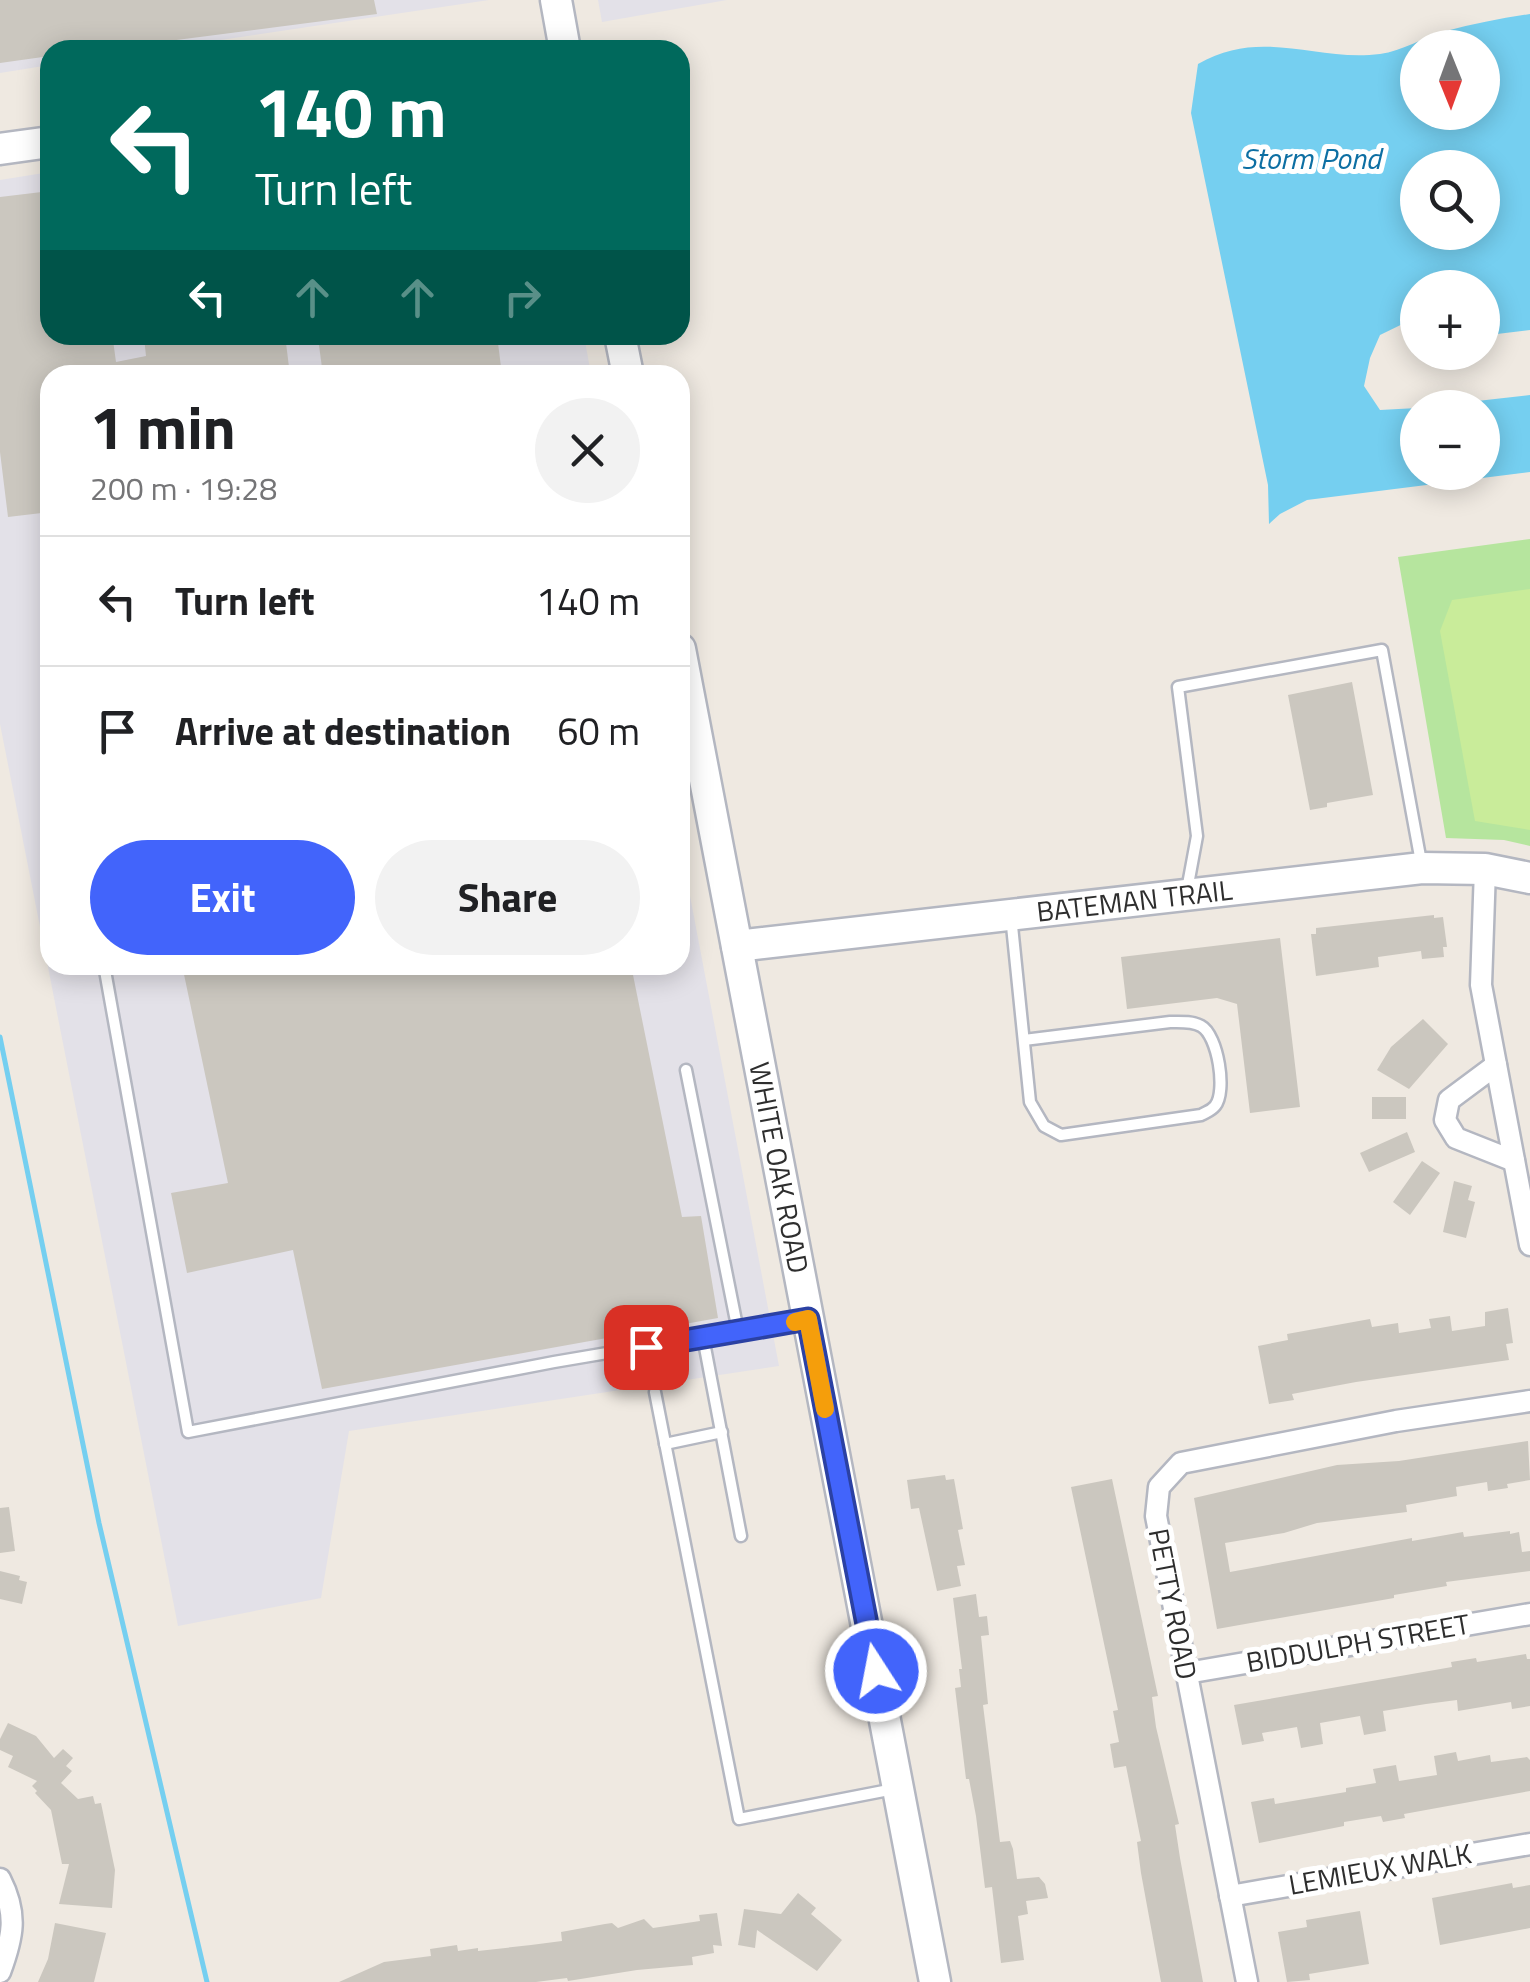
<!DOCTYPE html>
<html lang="en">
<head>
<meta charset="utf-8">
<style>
  body { margin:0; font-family:"Titillium Web",sans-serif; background:#f2f2f2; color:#202124; height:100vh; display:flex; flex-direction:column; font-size:38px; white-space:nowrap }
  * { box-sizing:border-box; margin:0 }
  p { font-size:32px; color:#757577 }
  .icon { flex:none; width:55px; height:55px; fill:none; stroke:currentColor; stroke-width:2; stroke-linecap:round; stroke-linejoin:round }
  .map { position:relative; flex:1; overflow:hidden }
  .drawer { position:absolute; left:40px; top:365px; width:650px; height:610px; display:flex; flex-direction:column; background:#fff; border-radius:30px; box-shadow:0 5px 25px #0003 }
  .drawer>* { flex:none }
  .guide { position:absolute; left:40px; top:40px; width:650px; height:305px; border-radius:30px; box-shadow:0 5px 25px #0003; background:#00695c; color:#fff; overflow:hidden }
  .needle { width:65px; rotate:179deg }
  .fabs { position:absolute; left:1400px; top:30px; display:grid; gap:20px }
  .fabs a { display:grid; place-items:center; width:100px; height:100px; border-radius:50%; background:#fff; box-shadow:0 5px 25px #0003; font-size:50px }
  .pin { position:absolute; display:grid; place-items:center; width:85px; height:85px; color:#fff; margin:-42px; border-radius:20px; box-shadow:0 5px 15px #0006 }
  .me { position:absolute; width:110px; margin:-55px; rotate:349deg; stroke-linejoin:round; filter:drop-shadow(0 0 8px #0008) }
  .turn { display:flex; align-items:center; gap:35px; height:210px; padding:0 50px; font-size:45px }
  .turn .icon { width:130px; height:130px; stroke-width:2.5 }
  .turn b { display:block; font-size:70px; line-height:85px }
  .lanes { display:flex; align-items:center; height:95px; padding:0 50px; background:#0003; justify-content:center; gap:50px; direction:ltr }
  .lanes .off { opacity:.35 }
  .round { display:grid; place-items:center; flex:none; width:105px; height:105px; border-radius:52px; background:#f2f2f2 }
  .summary { display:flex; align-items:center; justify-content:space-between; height:170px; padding:0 50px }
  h1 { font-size:60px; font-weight:700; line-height:75px }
  .button { display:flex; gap:20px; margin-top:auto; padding:20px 50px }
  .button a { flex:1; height:115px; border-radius:60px; background:#4264fb; color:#fff; font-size:40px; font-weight:700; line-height:115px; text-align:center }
  .button a+a { background:#f2f2f2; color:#202124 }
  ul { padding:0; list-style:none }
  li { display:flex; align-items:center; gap:30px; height:130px; padding:0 50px; border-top:2px solid #e0e0e0 }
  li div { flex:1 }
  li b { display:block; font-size:38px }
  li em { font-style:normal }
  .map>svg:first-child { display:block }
  .industrial { fill:#e3e1e8 }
  .green { fill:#b6e59e }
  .pitch { fill:#c9ec9a }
  .water { fill:#75cff0; fill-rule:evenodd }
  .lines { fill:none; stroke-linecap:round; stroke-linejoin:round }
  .stream { stroke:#75cff0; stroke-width:5 }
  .building { fill:#cbc7bf }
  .lane-casing { stroke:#b4b7c1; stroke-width:15 }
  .street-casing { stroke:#b4b7c1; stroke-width:25 }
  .secondary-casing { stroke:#b4b7c1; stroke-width:35 }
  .lane { stroke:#fff; stroke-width:10 }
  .street { stroke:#fff; stroke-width:20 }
  .secondary { stroke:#fff; stroke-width:30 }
  .route-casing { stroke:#2b41a3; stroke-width:25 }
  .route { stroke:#4264fb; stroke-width:18 }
  .slow { stroke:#f59e0b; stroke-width:18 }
  .labels { text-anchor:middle; stroke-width:10; stroke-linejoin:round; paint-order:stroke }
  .street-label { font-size:28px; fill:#2e2e2e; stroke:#fff }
  .water-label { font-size:30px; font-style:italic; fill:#0d6fa3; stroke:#fff }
</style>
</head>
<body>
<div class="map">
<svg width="1530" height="1982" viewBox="0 0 1530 1982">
  <rect width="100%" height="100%" fill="#efe9e1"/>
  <!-- industrial -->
  <g class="industrial">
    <path d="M0,0H489L153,50H50V65L0,73Z"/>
    <path d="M598,0H727L602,22Z"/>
    <path d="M50,172V335H584L591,375H50V965H680V843L779,1366L349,1431L321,1598L178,1626L0,724V180Z"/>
  </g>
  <!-- green -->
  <path class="green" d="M1530,539V846L1504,840L1446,838L1398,557Z"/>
  <!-- pitch -->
  <path class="pitch" d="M1530,589V830L1475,821L1440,631L1452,600Z"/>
  <!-- water -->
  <path class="water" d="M1530,14V330L1497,334L1483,331L1482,288H1418L1417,317L1380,335L1370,358L1364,386L1380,410L1417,408L1418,472H1482V408L1424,407L1530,395V472L1307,500L1280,514L1269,524L1268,485L1191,113L1198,64C1262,27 1314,62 1380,54C1402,51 1424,37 1446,31C1473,24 1502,18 1530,14ZM1418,48H1482V112H1418ZM1418,168H1482V232H1418Z"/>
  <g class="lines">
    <!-- stream -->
    <path class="stream" d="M0,1037L99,1523L207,1982"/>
  </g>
  <!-- building -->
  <g class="building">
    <path d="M0,0H374L377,14L99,50H50V56L0,63Z"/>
    <path d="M50,191V335H95L96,341L113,340L116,362L146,356L144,337L285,335L290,375H50V512L8,517L0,452V197Z"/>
    <path d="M341,335H497L502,375H323L318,338Z"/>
    <path d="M1352,682L1373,795L1327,803V807L1310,810L1288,695Z"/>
    <path d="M1434,915V918L1443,917L1447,947H1443L1444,957L1422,959L1421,951L1378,957L1379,967L1316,976L1311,934H1316V928Z"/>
    <path d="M1280,938L1300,1107L1250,1113L1237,1004L1217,998L1127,1009L1121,957Z"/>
    <path d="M182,965H631L682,1217L701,1216L718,1318L322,1389L293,1250L187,1273L171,1193L228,1183Z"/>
    <path d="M1423,1019L1448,1044L1409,1089L1377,1070L1391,1047Z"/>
    <rect x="1372" y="1097" width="34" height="22"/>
    <path d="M1407,1132L1415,1152L1369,1172L1360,1153Z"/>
    <path d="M1422,1161L1440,1173L1410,1215L1393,1202Z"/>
    <path d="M1454,1181L1472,1186L1468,1200L1475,1202L1466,1238L1443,1232Z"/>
    <path d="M1508,1308L1513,1343L1506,1344L1509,1360L1356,1382L1292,1394L1294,1400L1269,1404L1258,1346L1288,1340L1287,1334L1370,1319L1372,1327L1398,1323L1399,1333L1431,1328L1429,1319L1450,1316L1452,1331L1485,1326V1312Z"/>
    <path d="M1528,1441L1530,1480L1507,1484L1508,1488L1488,1491L1487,1482L1456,1487L1457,1496L1406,1505L1407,1512L1317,1523L1284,1533L1225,1543L1230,1572L1412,1538V1541L1463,1532L1464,1537L1510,1531V1534L1519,1532L1522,1552L1530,1551V1571L1446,1582L1447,1586L1394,1595V1598L1217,1629L1194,1498L1337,1465L1399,1461Z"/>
    <path d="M945,1475L946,1480L954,1479L963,1529L958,1530L965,1565L957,1566L961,1586L937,1591L919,1508L911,1509L907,1480Z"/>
    <path d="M1112,1479L1158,1696L1152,1697L1156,1727L1179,1824L1175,1825L1180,1858L1203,1982H1161L1141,1873L1137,1842L1141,1841L1126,1766L1114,1768L1110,1744L1119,1742L1113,1711L1118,1710L1071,1487Z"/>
    <path d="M9,1507L15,1551L0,1553V1508Z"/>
    <path d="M0,1571L20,1576L19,1580L27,1582L22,1604L0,1599Z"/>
    <path d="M976,1594L979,1617L987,1616L989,1635L981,1636L988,1704L983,1705L1000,1842L1010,1841L1013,1849L1017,1879L1039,1877L1045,1884L1048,1898L1026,1901L1028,1914L1018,1916L1024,1960L1001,1963L992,1887L985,1888L976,1816L969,1779H966L955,1688L961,1687L959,1669H962L953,1598Z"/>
    <path d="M1526,1654L1527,1659H1530V1706L1512,1709L1511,1702L1458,1711L1457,1700L1426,1704L1383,1711L1386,1731L1364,1735L1360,1716L1320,1723L1323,1744L1301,1748L1297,1727L1262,1733L1264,1741L1242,1745L1234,1705L1452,1667L1451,1662L1476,1658L1477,1662Z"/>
    <path d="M8,1723L36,1736L54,1758L63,1749L73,1758L66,1766L72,1771L61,1783L78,1799L93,1796L95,1804L101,1803L115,1870L112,1908L59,1904L69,1864H62L51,1810L35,1793L37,1791L32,1786L37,1781L8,1767L13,1756L0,1750V1739Z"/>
    <path d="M1456,1752L1458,1761L1490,1755L1491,1762L1527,1757L1530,1760V1791L1404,1814L1405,1818L1383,1822L1381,1816L1344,1822V1826L1259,1843L1251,1802L1274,1798L1275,1804L1346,1792V1788L1376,1783L1373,1769L1396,1765L1399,1781L1437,1775L1434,1756Z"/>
    <path d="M1512,1883L1513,1888L1530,1885V1928L1440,1945L1432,1898Z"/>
    <path d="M798,1893L816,1908L811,1914L842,1940L817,1971L757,1930L755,1948L738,1945L744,1909L781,1914Z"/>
    <path d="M1360,1911L1369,1964L1309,1974L1310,1980L1287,1982L1278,1932L1307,1927L1306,1920Z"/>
    <path d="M717,1913L722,1946L713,1945L714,1953L692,1957L693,1965L637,1970L568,1981L567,1978L536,1982H339L384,1962L431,1956L430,1949L457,1945L458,1951L478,1948V1951L531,1945L562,1941L561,1932L605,1924L612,1923L618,1928L644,1919L653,1928L700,1921L699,1915Z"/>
    <path d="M55,1923L106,1933L94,1982H38L48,1959Z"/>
  </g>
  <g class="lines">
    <!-- lane casing -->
    <g class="lane-casing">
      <g id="lane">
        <path d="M1187,890L1197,836L1178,687L1382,650L1421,862"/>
        <path d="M1011,916L1030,1102L1044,1126L1061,1135L1201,1115C1206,1112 1211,1111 1215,1106C1227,1092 1218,1035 1201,1026C1192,1021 1180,1022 1170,1022L1024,1040"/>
        <path d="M104,965L188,1432L554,1362L802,1320"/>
        <path d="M686,1070L738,1331"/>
        <path d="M703,1337L741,1536"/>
        <path d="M655,1392L739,1819L894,1789"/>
        <path d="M665,1444L722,1432"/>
      </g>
    </g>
    <!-- street casing -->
    <g class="street-casing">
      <g id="street">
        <path d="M1485,869L1481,985L1530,1245"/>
        <path d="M1496,1065L1449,1100L1445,1120L1456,1138L1514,1161"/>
        <path d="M1187,1673L1530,1614"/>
        <path d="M0,1879C18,1914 13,1937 0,1972"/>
        <path d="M1230,1896L1530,1844"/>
        <path d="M1247,1982L1156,1516L1159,1487L1181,1463L1396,1421L1530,1401"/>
      </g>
    </g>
    <!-- secondary casing -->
    <g class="secondary-casing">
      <g id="secondary">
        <path d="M556,0L565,50"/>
        <path d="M0,149L50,142"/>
        <path d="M620,335L628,375"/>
        <path id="s1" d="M680,649L935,1982"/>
        <path id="s2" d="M737,946L1422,868L1485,869L1530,878"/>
      </g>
    </g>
    <!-- lane -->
    <use href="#lane" class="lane"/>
    <!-- street -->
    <use href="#street" class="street"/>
    <!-- secondary -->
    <use href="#secondary" class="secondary"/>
  </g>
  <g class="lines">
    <!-- route casing -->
    <g class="route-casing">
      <path id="route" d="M646,1347L808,1319L876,1671"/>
    </g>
    <!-- route -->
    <use href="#route" class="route"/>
    <!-- slow -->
    <path class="slow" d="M795,1322L808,1319L825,1409"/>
  </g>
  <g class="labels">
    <!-- street labels -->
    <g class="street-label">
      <text dy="10" stroke="none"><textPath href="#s2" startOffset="400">BATEMAN TRAIL</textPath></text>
      <text dy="10" stroke="none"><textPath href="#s1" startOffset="528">WHITE OAK ROAD</textPath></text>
      <text transform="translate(1173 1604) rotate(79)" y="10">PETTY ROAD</text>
      <text transform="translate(1358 1643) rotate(-10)" y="10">BIDDULPH STREET</text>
      <text transform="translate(1380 1869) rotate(-10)" y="10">LEMIEUX WALK</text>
    </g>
    <!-- water labels -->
    <g class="water-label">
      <text x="1311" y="169">Storm Pond</text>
    </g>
  </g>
</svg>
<div class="fabs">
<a><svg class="needle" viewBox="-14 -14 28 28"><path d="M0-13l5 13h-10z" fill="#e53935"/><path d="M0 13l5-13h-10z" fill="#757577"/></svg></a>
<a><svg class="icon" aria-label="search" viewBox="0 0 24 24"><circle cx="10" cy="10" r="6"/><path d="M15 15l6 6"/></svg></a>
<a>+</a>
<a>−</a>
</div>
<div class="pin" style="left:646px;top:1347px;background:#d93025"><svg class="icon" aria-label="arrive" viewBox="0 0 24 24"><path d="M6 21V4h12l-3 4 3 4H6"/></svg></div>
<svg class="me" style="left:876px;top:1671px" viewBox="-20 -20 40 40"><circle r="17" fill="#4264fb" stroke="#fff" stroke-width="3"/><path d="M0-11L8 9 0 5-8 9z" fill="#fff"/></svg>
<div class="guide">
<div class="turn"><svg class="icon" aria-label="left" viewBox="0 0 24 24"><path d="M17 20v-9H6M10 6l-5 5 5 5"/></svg><div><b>140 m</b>Turn left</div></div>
<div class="lanes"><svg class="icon" aria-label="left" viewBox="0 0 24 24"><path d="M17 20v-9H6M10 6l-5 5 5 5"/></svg><svg class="icon off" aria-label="ahead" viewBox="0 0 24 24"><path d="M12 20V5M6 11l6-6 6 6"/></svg><svg class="icon off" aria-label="ahead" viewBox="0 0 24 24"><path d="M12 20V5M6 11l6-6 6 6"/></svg><svg class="icon off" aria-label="right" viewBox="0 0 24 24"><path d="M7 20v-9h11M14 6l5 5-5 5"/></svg></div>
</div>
<section class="drawer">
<div class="summary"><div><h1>1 min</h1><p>200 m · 19:28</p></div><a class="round"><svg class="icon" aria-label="close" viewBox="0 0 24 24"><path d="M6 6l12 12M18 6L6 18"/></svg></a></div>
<ul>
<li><svg class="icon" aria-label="left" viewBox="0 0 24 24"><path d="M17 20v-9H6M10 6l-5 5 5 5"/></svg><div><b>Turn left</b></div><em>140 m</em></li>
<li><svg class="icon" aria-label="arrive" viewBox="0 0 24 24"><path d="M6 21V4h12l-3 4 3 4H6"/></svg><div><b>Arrive at destination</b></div><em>60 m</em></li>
</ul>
<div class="button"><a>Exit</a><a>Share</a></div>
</section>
</div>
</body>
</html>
